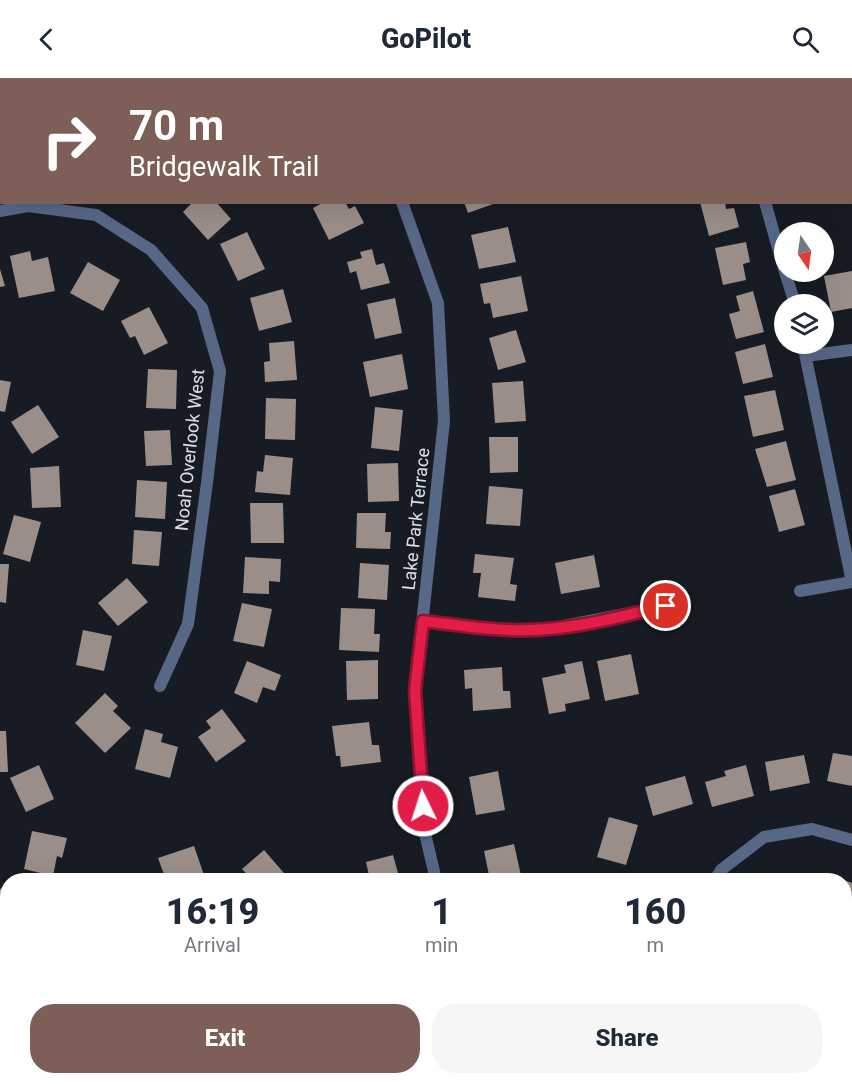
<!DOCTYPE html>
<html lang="en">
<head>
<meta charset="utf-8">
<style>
  body { margin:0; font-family:Roboto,sans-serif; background:#f6f6f7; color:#1f2937; height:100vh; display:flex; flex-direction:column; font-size:22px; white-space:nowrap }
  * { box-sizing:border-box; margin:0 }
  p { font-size:20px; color:#747a83 }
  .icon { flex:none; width:33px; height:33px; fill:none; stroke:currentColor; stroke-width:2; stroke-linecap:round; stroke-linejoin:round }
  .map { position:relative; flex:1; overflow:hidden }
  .panel { position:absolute; left:0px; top:795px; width:852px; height:212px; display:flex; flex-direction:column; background:#fff; border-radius:24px 24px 0 0; box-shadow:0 6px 24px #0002 }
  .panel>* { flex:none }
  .top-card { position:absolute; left:0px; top:0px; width:852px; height:126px; box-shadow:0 6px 24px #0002; background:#7e5f57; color:#fff; overflow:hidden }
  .needle { width:39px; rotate:167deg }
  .buttons { position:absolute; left:774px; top:144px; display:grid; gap:12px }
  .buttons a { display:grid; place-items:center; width:60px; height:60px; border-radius:50%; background:#fff; box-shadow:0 6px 24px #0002; font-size:30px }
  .pin { position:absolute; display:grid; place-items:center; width:51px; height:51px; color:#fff; margin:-26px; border:3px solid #fff; border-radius:50%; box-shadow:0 2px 6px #0007 }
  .me { position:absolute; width:66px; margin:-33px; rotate:356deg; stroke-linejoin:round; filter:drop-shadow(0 0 4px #0008) }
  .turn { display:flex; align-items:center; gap:21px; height:126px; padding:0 30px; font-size:27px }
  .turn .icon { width:78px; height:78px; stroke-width:2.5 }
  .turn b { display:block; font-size:42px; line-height:51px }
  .eta { display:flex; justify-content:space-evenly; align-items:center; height:102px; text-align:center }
  .eta b { font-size:36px; font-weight:800; line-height:42px }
  .button { display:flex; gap:12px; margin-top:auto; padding:12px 30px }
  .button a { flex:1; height:69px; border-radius:24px; background:#7e5f57; color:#fff; font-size:24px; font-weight:800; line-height:69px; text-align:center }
  .button a+a { background:#f6f6f7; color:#1f2937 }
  header { display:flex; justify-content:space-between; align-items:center; height:78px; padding:0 30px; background:#fff; font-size:27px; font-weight:800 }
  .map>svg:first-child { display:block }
  .building { fill:#9b8e89 }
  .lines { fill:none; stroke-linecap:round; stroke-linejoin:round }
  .minor { stroke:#576887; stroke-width:12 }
  .route-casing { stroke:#92132f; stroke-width:15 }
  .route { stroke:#e11d48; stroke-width:10 }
  .labels { text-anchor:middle; stroke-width:6; stroke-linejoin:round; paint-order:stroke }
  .street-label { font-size:18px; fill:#dce0e6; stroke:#171c24 }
</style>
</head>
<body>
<header><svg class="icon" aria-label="back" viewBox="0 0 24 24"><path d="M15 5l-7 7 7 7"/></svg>GoPilot<svg class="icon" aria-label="search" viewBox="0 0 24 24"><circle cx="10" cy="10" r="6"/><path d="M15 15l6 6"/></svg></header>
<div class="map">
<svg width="852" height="1006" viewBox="0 0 852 1006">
  <rect width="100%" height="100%" fill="#171c24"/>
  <!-- building -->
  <g class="building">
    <path d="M193,124H216L231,141L208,162L183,134Z"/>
    <path d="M324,124H345L349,131L355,128L364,145L329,162L313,130Z"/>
    <path d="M464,124H495L496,125L468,135Z"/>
    <path d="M700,124H725L726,131L734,130L739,149L709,158Z"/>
    <path d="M508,149L516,184L479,191L471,157Z"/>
    <path d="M247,154L265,191L238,203L220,166Z"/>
    <path d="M746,164L750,184L743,186L746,202L723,207L715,170Z"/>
    <path d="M372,171L376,187L384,185L390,205L361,212L356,193L350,195L347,184L362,180L360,174Z"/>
    <path d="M30,173L32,183L48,179L55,213L19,220L10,178Z"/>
    <path d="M88,184L120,202L103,233L70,215Z"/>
    <path d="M0,191L5,208L0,209Z"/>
    <path d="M852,193V230L831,234L824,198Z"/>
    <path d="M521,198L528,233L493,240L490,225L484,226L480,206Z"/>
    <path d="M283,211L292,244L259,253L250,220Z"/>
    <path d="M753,213L764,254L736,261L729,236L740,233L736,218Z"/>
    <path d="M395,220L402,255L375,261L367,226Z"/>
    <path d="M149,229L168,265L144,277L135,258L130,260L121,243Z"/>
    <path d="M516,252L526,284L498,292L489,260Z"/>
    <path d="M294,263L297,302L265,304L264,284L270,283L269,265Z"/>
    <path d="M765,266L773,299L743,306L735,274Z"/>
    <path d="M402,276L408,311L370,319L363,284Z"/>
    <path d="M148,291L177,292L176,331L146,330Z"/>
    <path d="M0,302L11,304L5,334L0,333Z"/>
    <path d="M523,303L526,343L495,345L492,305Z"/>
    <path d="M775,312L784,352L753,359L744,318Z"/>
    <path d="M266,320L296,321L295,362L265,361Z"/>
    <path d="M38,327L59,359L32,376L11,344Z"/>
    <path d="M375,329L403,332L399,373L371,370Z"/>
    <path d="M170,352L172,387L146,388L144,353Z"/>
    <path d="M489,359H518V394L490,395Z"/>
    <path d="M786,363L796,402L767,409L755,371Z"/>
    <path d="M265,377L293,380L290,417L255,414L257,393L263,394Z"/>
    <path d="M398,385L399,423L368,424L367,386Z"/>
    <path d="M59,388L61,429L32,430L30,390Z"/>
    <path d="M137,402L167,404L165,441L135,439Z"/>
    <path d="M489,408L523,411L520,448L486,446Z"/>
    <path d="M795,411L805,447L779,454L769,418Z"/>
    <path d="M250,425H283L284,465H251Z"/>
    <path d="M357,435H386L385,454H391L390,471L356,470Z"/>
    <path d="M14,437L41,444L30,484L3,476Z"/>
    <path d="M134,452L162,454L159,488L132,486Z"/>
    <path d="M475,476L514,480L510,506L517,507L515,523L478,519L481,495H473Z"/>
    <path d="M594,477L600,509L561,516L555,485Z"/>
    <path d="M245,479L281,481L280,504L269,503V516L243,515Z"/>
    <path d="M360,485L389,487L387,522L358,520Z"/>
    <path d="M0,486H9L6,525L0,524Z"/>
    <path d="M127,500L148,524L118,548L98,525Z"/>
    <path d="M242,525L272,531L264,569L233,563Z"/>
    <path d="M341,530L375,531L374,556H380L379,574L339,572Z"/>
    <path d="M83,552L112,558L104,593L76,587Z"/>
    <path d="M631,576L639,616L605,623L597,583Z"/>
    <path d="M378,582V621L347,622L346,583Z"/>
    <path d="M247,583L281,597L275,613L263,609L257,625L234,615Z"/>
    <path d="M582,583L590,621L565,626L566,633L549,636L542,600L566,595L564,587Z"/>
    <path d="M502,589L503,613H510L511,630L473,633L472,610L465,611L464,592Z"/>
    <path d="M105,615L118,628L113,633L131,650L105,675L75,645Z"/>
    <path d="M222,631L246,663L216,684L198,659L211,650L206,643Z"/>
    <path d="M369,644L372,667H379L381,684L341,689L340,678H336L332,648Z"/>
    <path d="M145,651L163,656L161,664L178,669L170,700L135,691Z"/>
    <path d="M0,653H6L8,694H0Z"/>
    <path d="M833,675L852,678V708L827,703Z"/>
    <path d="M804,677L810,705L770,713L765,684Z"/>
    <path d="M39,687L54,721L26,734L10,700Z"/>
    <path d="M746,687L754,718L712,729L705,704L726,698L724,693Z"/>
    <path d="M498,693L505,732L476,737L469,699Z"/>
    <path d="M685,698L693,726L653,738L645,709Z"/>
    <path d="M609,739L638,747L626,787L597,779Z"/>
    <path d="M32,753L67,760L62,780L57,778L53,798L24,791Z"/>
    <path d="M514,766L522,802H490L484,773Z"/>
    <path d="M194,768L204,797L189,802H166L158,780Z"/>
    <path d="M264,772L290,802H252L242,791Z"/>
    <path d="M393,777L400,802H370L366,784Z"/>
    <path d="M821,796L842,802H819Z"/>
    <path d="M844,802L852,805V834L844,832Z"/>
    <path d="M8,807V848L0,852V811Z"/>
    <path d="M8,924V953L0,954V925Z"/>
    <path d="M287,999H323L326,1004L322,1006H292Z"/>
    <path d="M535,999H563L565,1006H536Z"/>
    <path d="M649,999H679L683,1006H652Z"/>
    <path d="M793,999H824L829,1006H790L788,1003Z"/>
  </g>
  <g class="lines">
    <!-- minor -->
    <g class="minor">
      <path d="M301,0L303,2"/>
      <path d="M716,0L717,2"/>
      <path d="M850,28H852"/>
      <path d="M402,124L438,225L444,343L415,612L424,751L436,802"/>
      <path d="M765,124L784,191"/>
      <path d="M0,133L28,128L96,137L151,172L202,230L220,293L207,405L188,546L160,608"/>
      <path d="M785,194L795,226"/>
      <path d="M803,266L852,504"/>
      <path d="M806,278L852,272"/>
      <path d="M800,513L852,504"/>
      <path d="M423,543L511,553L549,551L666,528"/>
      <path d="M715,802L721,792L764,759L812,751L852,762"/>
      <path d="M213,999L224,1006"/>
      <path d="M482,999L483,1006"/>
      <path d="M720,999L724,1006"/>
      <path d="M0,1002L20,999"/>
    </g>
  </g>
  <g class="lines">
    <!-- route casing -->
    <g class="route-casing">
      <path id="route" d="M423,728L415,612L423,543C464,548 506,555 548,551C587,548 627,537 666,528"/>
    </g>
    <!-- route -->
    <use href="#route" class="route"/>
  </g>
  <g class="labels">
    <!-- street labels -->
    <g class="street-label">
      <text transform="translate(190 372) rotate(-84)" y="6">Noah Overlook West</text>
      <text transform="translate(416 441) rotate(-84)" y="6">Lake Park Terrace</text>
    </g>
  </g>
</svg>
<div class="buttons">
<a><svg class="needle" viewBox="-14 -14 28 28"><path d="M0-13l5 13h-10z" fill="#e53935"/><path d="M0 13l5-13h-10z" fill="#747a83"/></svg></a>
<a><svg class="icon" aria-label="layers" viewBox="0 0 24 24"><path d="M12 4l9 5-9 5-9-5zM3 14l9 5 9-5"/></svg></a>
</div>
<div class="pin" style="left:666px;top:528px;background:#d93025"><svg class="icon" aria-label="arrive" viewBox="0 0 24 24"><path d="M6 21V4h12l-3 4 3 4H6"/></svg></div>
<svg class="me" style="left:423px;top:728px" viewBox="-20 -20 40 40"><circle r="17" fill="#e11d48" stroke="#fff" stroke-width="3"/><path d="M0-11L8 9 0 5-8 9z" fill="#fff"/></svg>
<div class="top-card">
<div class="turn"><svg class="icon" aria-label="right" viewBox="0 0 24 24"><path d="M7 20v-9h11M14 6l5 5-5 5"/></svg><div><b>70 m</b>Bridgewalk Trail</div></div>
</div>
<section class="panel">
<div class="eta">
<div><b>16:19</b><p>Arrival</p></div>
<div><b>1</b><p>min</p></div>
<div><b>160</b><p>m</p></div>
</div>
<div class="button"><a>Exit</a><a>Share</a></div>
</section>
</div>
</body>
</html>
